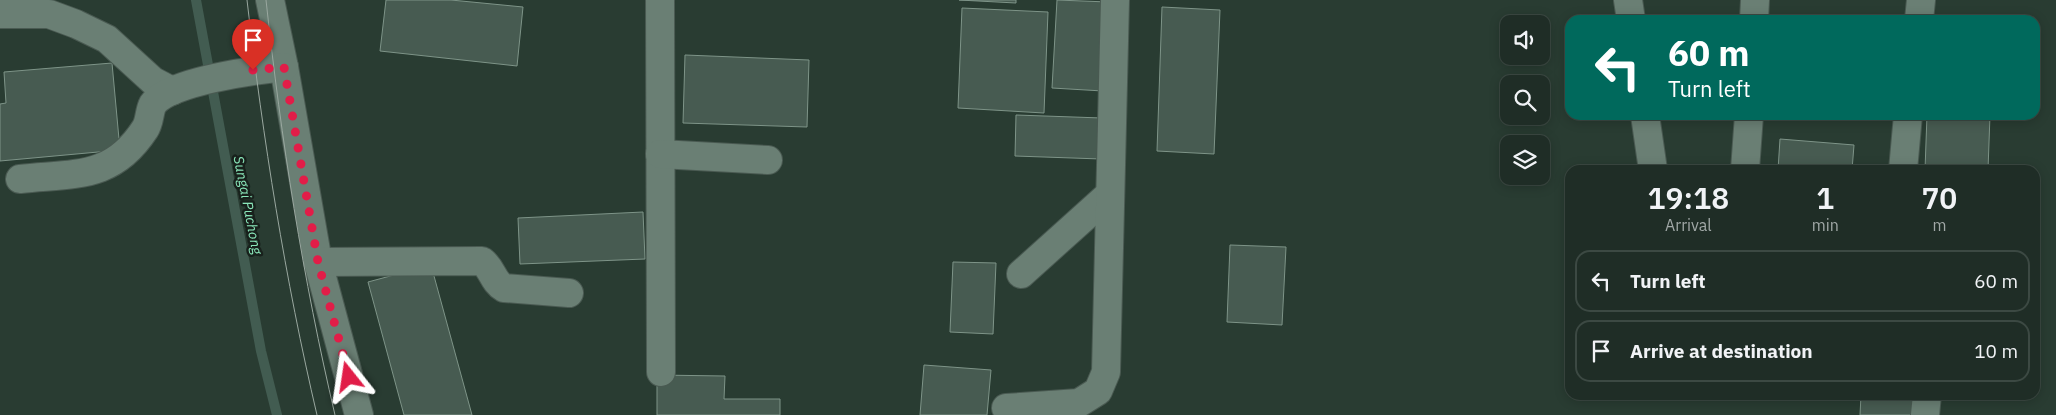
<!DOCTYPE html>
<html lang="en">
<head>
<meta charset="utf-8">
<style>
  body { margin:0; font-family:"IBM Plex Sans",sans-serif; background:#27352e; color:#f1f3f6; height:100vh; display:flex; flex-direction:column; font-size:19px; white-space:nowrap }
  * { box-sizing:border-box; margin:0 }
  p { font-size:16px; color:#a1a8a7 }
  .icon { flex:none; width:28px; height:28px; fill:none; stroke:currentColor; stroke-width:2; stroke-linecap:round; stroke-linejoin:round }
  .map { position:relative; flex:1; overflow:hidden }
  .sheet { position:absolute; left:1565px; top:165px; width:475px; height:235px; display:flex; flex-direction:column; background:#1f2d26; border-radius:15px; box-shadow:0 2px 12px #0003,0 0 0 1px #3c4943 }
  .sheet>* { flex:none }
  .banner { position:absolute; left:1565px; top:15px; width:475px; height:105px; border-radius:15px; box-shadow:0 2px 12px #0003,0 0 0 1px #3c4943; background:#00695c; color:#fff; overflow:hidden }
  .buttons { position:absolute; left:1500px; top:15px; display:grid; gap:10px }
  .buttons a { display:grid; place-items:center; width:50px; height:50px; border-radius:10px; background:#1f2d26; box-shadow:0 2px 12px #0003,0 0 0 1px #3c4943; font-size:25px }
  .pin { position:absolute; display:grid; place-items:center; width:42px; height:42px; color:#fff; margin:-51px -21px; border-radius:50% 50% 50% 0; rotate:-45deg; box-shadow:0 0 5px #0007 }
  .pin .icon { rotate:45deg }
  .me { position:absolute; width:55px; margin:-28px; rotate:345deg; stroke-linejoin:round; filter:drop-shadow(0 0 4px #0008) }
  .turn { display:flex; align-items:center; gap:18px; height:105px; padding:0 20px; font-size:22px }
  .turn .icon { width:65px; height:65px; stroke-width:2.5 }
  .turn b { display:block; font-size:35px; line-height:42px }
  .eta { display:flex; justify-content:space-evenly; align-items:center; height:85px; text-align:center }
  .eta b { font-size:30px; font-weight:600; line-height:35px }
  ul { padding:0; list-style:none }
  li { display:flex; align-items:center; gap:15px; height:62px; margin:0 10px 8px; padding:0 10px; border:2px solid #3c4943; border-radius:15px }
  li div { flex:1 }
  li b { display:block; font-size:19px }
  li em { font-style:normal }
  .map>svg:first-child { display:block }
  .lines { fill:none; stroke-linecap:round; stroke-linejoin:round }
  .stream { stroke:#425c51; stroke-width:10 }
  .building { fill:#475b51; stroke:#7e9488 }
  .minor-casing { stroke:#4a5a52; stroke-width:30 }
  .minor { stroke:#6a7f74; stroke-width:28 }
  .tram { stroke:#9aa8a0; stroke-width:1 }
  .route { stroke:#e11d48; stroke-width:9; stroke-dasharray:0 16.2 }
  .labels { text-anchor:middle; stroke-width:5; stroke-linejoin:round; paint-order:stroke }
  .water-label { font-size:14px; font-style:italic; fill:#8ae7ba; stroke:#18211c }
</style>
</head>
<body>
<div class="map">
<svg width="2056" height="415" viewBox="0 0 2056 415">
  <rect width="100%" height="100%" fill="#293c32"/>
  <g class="lines">
    <!-- stream -->
    <path class="stream" d="M196,0L261,351L277,415"/>
  </g>
  <!-- building -->
  <g class="building">
    <path d="M386,0H451L523,7L517,66L380,51Z"/>
    <path d="M959,0H1016V3Z"/>
    <path d="M1057,0L1108,2L1103,91L1052,88Z"/>
    <path d="M1162,7L1220,10L1214,154L1157,151Z"/>
    <path d="M962,8L1048,12L1044,113L958,108Z"/>
    <path d="M685,55L809,60L807,127L683,123Z"/>
    <path d="M112,63L120,150L0,161V104L6,103L4,72Z"/>
    <path d="M1016,115L1102,118L1101,159L1015,156Z"/>
    <path d="M1927,115H1990L1988,170H1925Z"/>
    <path d="M1780,139L1854,145L1852,170H1778Z"/>
    <path d="M643,212L645,259L520,264L518,218Z"/>
    <path d="M1230,245L1286,247L1282,325L1227,322Z"/>
    <path d="M953,262L996,263L993,334L950,332Z"/>
    <path d="M431,265L472,415H404L368,282Z"/>
    <path d="M924,365L991,370L987,415H920Z"/>
    <path d="M657,375L725,376L724,399H780V415H657Z"/>
    <path d="M1861,395H1918L1917,415H1860Z"/>
  </g>
  <g class="lines">
    <!-- minor casing -->
    <g class="minor-casing">
      <g id="minor">
        <path d="M270,0L284,67L318,262L359,415"/>
        <path d="M660,0L661,372"/>
        <path d="M1628,0L1631,20"/>
        <path d="M0,14H49L76,24L107,39L153,81L172,91"/>
        <path d="M1754,20L1755,0"/>
        <path d="M1919,20L1921,0"/>
        <path d="M1645,115L1653,170"/>
        <path d="M660,154L768,160"/>
        <path d="M1745,170L1749,115"/>
        <path d="M1903,170L1908,115"/>
        <path d="M20,179C74,173 112,180 145,129C150,122 149,111 153,104C169,81 257,70 284,67"/>
        <path d="M318,262L482,261C492,268 493,282 504,288L569,293"/>
        <path d="M1021,274L1110,194"/>
        <path d="M1006,408L1079,403L1098,391L1106,372L1115,0"/>
        <path d="M1925,415L1927,395"/>
      </g>
    </g>
    <!-- minor -->
    <use href="#minor" class="minor"/>
    <!-- tram -->
    <g class="tram">
      <path d="M247,0C263,139 285,279 317,415"/>
      <path d="M266,0C281,139 303,279 335,415"/>
    </g>
  </g>
  <g class="lines">
    <!-- route -->
    <path class="route" d="M253,70L284,67L318,262L349,377"/>
  </g>
  <g class="labels">
    <!-- water labels -->
    <g class="water-label">
      <text transform="translate(248 205) rotate(79)" y="5">Sungai Puchong</text>
    </g>
  </g>
</svg>
<div class="buttons">
<a><svg class="icon" aria-label="sound" viewBox="0 0 24 24"><path d="M4 9h4l5-4v14l-5-4H4zM17 9q2 3 0 6"/></svg></a>
<a><svg class="icon" aria-label="search" viewBox="0 0 24 24"><circle cx="10" cy="10" r="6"/><path d="M15 15l6 6"/></svg></a>
<a><svg class="icon" aria-label="layers" viewBox="0 0 24 24"><path d="M12 4l9 5-9 5-9-5zM3 14l9 5 9-5"/></svg></a>
</div>
<div class="pin" style="left:253px;top:70px;background:#d93025"><svg class="icon" aria-label="arrive" viewBox="0 0 24 24"><path d="M6 21V4h12l-3 4 3 4H6"/></svg></div>
<svg class="me" style="left:349px;top:377px" viewBox="-20 -20 40 40"><path d="M0-17L14 15 0 8-14 15z" fill="#e11d48" stroke="#fff" stroke-width="4"/></svg>
<div class="banner">
<div class="turn"><svg class="icon" aria-label="left" viewBox="0 0 24 24"><path d="M17 20v-9H6M10 6l-5 5 5 5"/></svg><div><b>60 m</b>Turn left</div></div>
</div>
<section class="sheet">
<div class="eta">
<div><b>19:18</b><p>Arrival</p></div>
<div><b>1</b><p>min</p></div>
<div><b>70</b><p>m</p></div>
</div>
<ul>
<li><svg class="icon" aria-label="left" viewBox="0 0 24 24"><path d="M17 20v-9H6M10 6l-5 5 5 5"/></svg><div><b>Turn left</b></div><em>60 m</em></li>
<li><svg class="icon" aria-label="arrive" viewBox="0 0 24 24"><path d="M6 21V4h12l-3 4 3 4H6"/></svg><div><b>Arrive at destination</b></div><em>10 m</em></li>
</ul>
</section>
</div>
</body>
</html>
